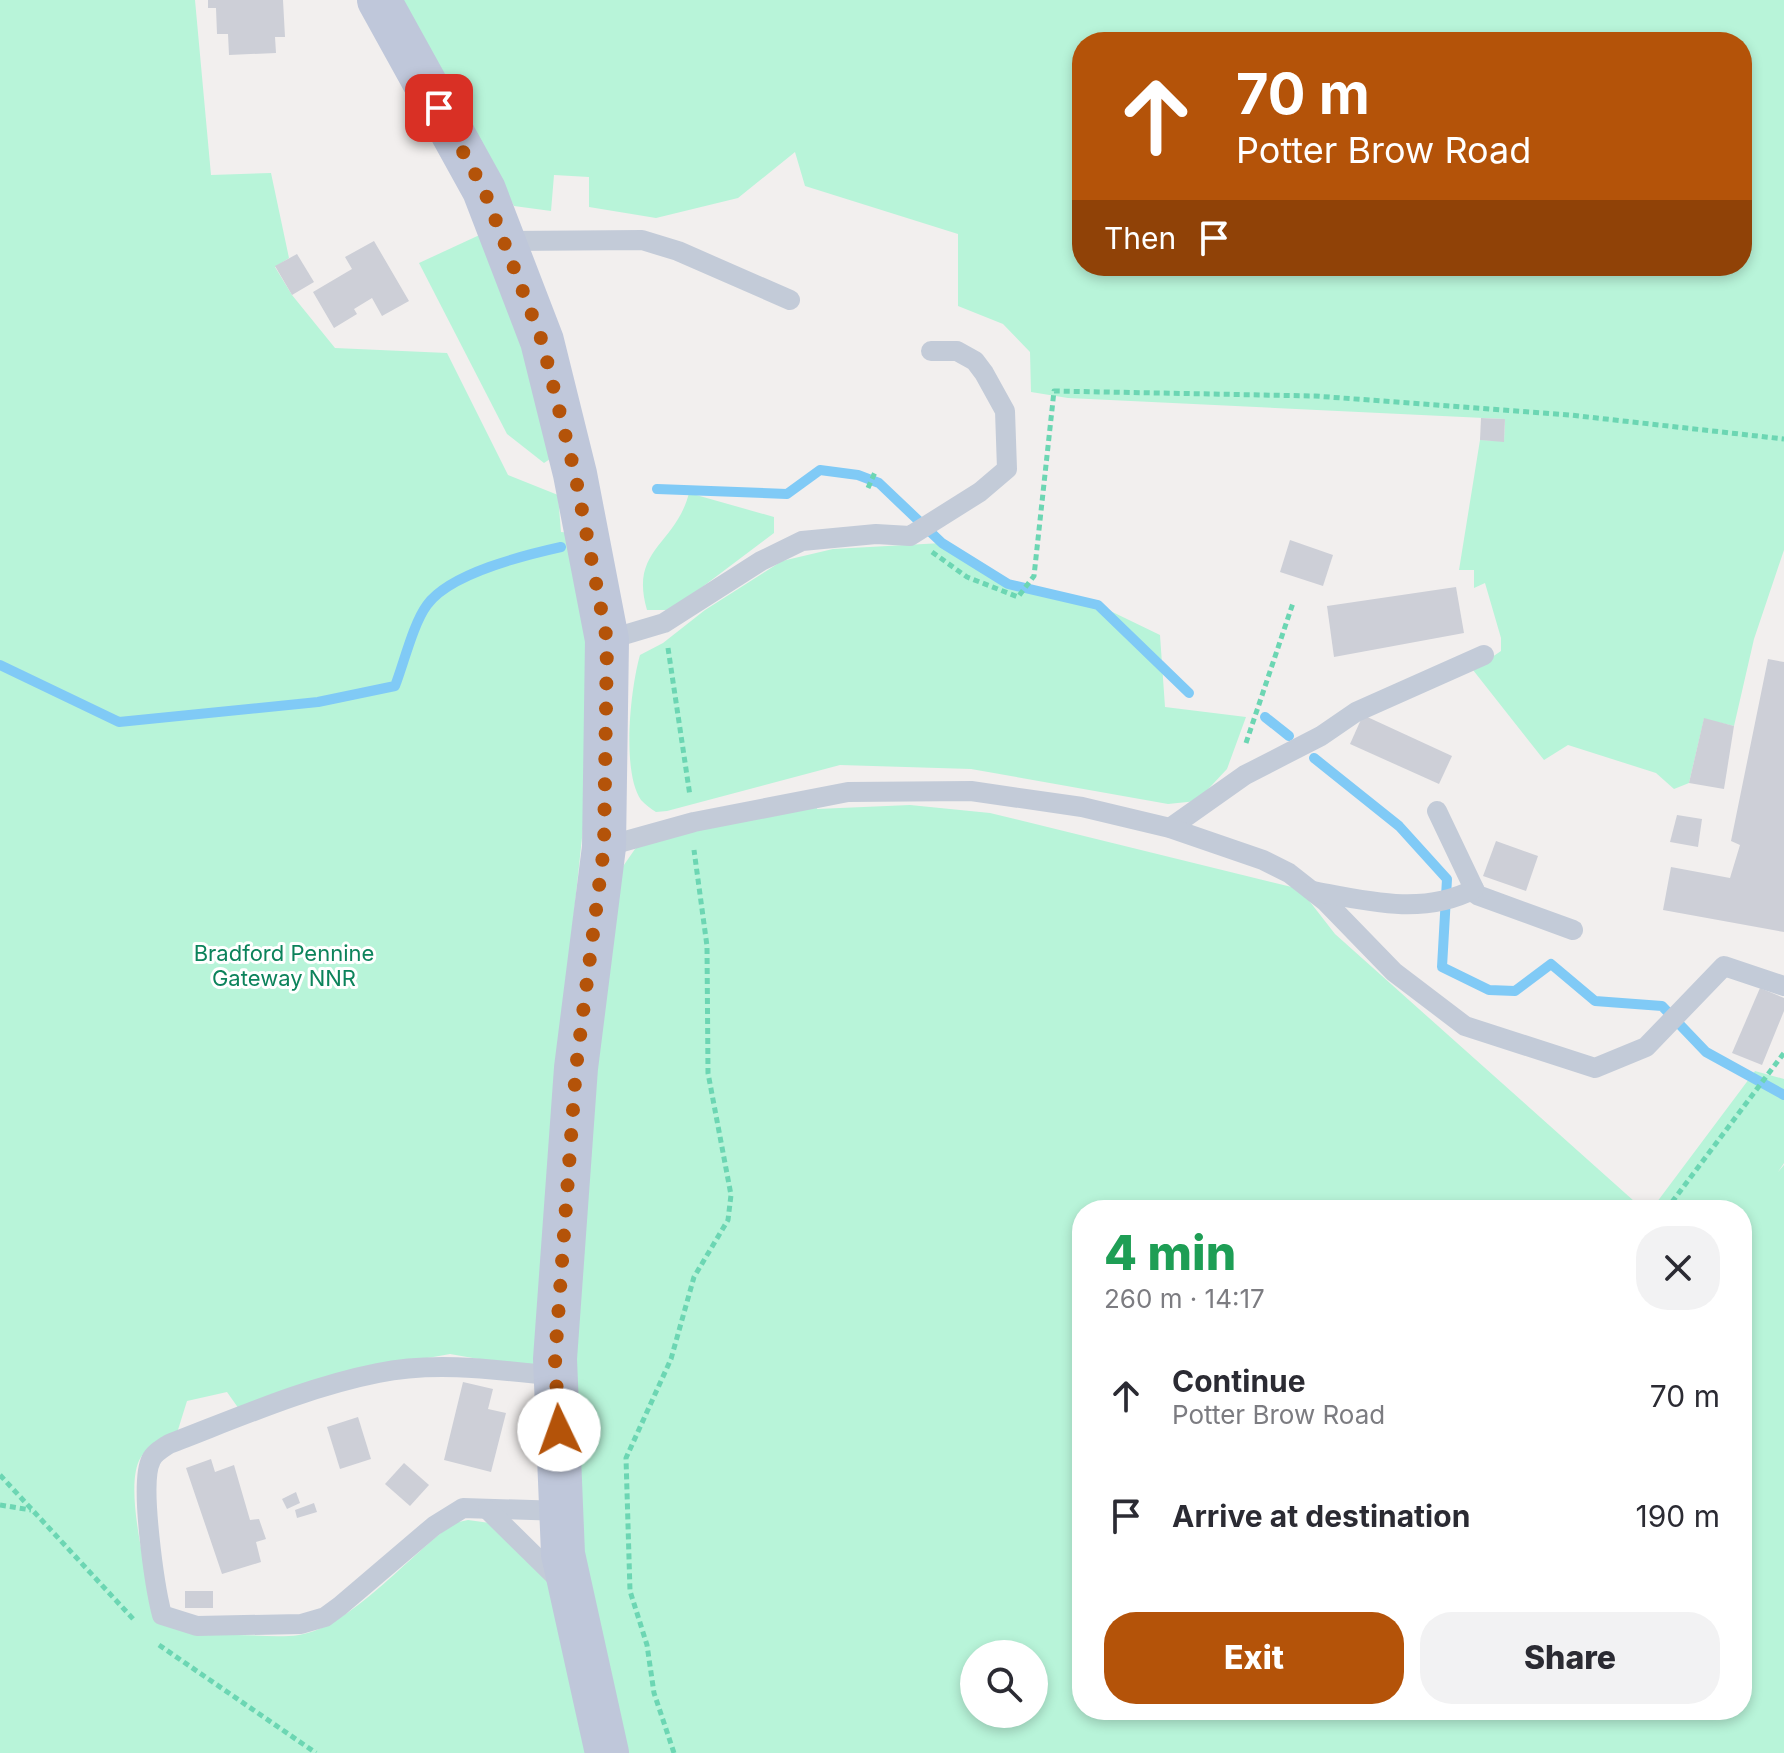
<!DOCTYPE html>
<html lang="en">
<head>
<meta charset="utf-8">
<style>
  body { margin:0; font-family:Inter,sans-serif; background:#f2f2f3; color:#2b2b33; height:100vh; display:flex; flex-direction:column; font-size:30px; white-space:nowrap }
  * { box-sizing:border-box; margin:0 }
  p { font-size:26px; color:#7c7c81 }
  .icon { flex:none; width:44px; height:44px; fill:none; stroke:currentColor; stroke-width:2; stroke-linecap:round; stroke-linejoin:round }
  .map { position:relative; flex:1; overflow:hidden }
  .details { position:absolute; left:1072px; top:1200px; width:680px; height:520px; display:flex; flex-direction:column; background:#fff; border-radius:32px; box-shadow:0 4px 12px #0003 }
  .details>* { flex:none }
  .hud { position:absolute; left:1072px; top:32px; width:680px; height:244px; border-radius:32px; box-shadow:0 4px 12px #0003; background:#b45309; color:#fff; overflow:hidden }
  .controls { position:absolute; left:960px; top:1640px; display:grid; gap:16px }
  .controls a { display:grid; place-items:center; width:88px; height:88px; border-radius:50%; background:#fff; box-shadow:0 4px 12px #0003; font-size:40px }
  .pin { position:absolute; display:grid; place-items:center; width:68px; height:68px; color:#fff; margin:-34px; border-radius:16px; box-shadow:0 4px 12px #0006 }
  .me { position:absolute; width:88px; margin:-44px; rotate:357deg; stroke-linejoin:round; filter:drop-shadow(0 0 6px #0008) }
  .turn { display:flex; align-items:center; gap:28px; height:168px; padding:0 32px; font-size:36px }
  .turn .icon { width:104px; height:104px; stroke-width:2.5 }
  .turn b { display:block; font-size:56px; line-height:68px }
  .then { display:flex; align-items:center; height:76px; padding:0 32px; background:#0003; gap:16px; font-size:30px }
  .round { display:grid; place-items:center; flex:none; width:84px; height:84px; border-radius:32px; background:#f2f2f3 }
  .headline { display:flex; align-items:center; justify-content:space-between; height:136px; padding:0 32px }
  h1 { font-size:48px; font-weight:800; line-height:60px; color:#1e9e55 }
  .action { display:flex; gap:16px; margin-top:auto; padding:16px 32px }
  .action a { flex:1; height:92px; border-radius:32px; background:#b45309; color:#fff; font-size:32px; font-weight:800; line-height:92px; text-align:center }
  .action a+a { background:#f2f2f3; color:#2b2b33 }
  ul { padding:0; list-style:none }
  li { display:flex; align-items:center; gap:24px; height:120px; padding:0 32px }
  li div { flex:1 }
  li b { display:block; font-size:30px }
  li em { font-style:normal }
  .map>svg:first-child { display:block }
  .green { fill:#b8f4d9; fill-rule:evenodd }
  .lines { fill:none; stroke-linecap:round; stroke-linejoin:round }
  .stream { stroke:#80caf6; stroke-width:10 }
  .building { fill:#cdcfd7 }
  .path { stroke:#6cd6b3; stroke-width:5; stroke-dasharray:6 4; stroke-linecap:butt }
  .lane { stroke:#c3cbd8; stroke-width:20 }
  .secondary { stroke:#bfc7da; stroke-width:44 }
  .route { stroke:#b45309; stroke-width:14; stroke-dasharray:0 25.2 }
  .labels { text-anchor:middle; stroke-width:6; stroke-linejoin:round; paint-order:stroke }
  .park-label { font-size:22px; fill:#0c835b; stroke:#fff }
</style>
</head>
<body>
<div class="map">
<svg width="1784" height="1753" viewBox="0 0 1784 1753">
  <rect width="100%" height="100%" fill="#f2efee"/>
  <!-- green -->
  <g class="green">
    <path d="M0,0H195L211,175L271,173L289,258L275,267L292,295L335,348L447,353L508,475L558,495L561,532L571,533L589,650L587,791L558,1063L539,1362L524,1367L450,1354L383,1366L239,1409L227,1392L187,1401L177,1433C164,1439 149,1444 141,1457C122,1486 149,1581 155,1616C183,1636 203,1635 237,1635C257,1635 279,1638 299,1635C351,1627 411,1553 454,1523L468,1520L490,1523L551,1585L594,1753H0Z"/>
    <path d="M403,0H1784V550L1754,639L1734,726L1704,719L1689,783L1674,789L1656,773L1568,745L1544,760L1473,670L1501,651V638L1485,583L1474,588V570H1459L1480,440L1504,441L1505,419L1068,398L1031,392L1030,352L1003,324L958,306V234L805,186L795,152L738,198L656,218L589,207V177L554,175L551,211L514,206ZM1082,42H1742V266H1082Z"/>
    <path d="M486,232L515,318L550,459L544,463L507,434L419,263Z"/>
    <path d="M689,493L774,517V533L685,600L667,610H647C629,549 676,545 689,493Z"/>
    <path d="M942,543L1008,584L1098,605L1160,635L1165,707L1246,717L1227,769L1197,801L1168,804L971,769L840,765L667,811L656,812C651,809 645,804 641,800C621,771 631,686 640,655L663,643L705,610L782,561L833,549Z"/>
    <path d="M815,796L817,809L910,805L990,813L1300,889L1335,934L1644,1210H1082V1710H1742V1210H1651L1755,1071L1784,1079V1163L1778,1172L1784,1165V1753H617L577,1578L572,1271L617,875L635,849L648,839ZM974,1654H1034V1714H974Z"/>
  </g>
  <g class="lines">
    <!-- stream -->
    <g class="stream">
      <path d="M657,489L787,494L820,470L858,475L879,483L942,543L1008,584L1098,605L1189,693"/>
      <path d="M0,665L119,722L318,702L395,686C404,663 413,624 427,605C450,573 525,555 561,547"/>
      <path d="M1265,717L1289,736"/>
      <path d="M1314,758L1399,826L1447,879L1442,967L1489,990L1515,991L1551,964L1595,1001L1662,1006L1706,1052L1784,1095"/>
    </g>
  </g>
  <!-- building -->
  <g class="building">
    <path d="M208,0H283L285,37H275L276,53L229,55L228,34H217L216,8H208Z"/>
    <path d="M374,241L409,301L382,316L372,298L354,309L357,314L334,328L313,292L352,269L345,257Z"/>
    <path d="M297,254L314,282L292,295L275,266Z"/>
    <path d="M1481,418L1505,419L1504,442L1480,440Z"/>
    <path d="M1290,540L1333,555L1323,586L1280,572Z"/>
    <path d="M1456,587L1464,633L1334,657L1327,606Z"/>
    <path d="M1768,659L1784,662V932L1663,910L1671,867L1730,878L1740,845L1731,841Z"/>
    <path d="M1363,715L1452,756L1439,784L1350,744Z"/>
    <path d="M1704,718L1734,726L1724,789L1689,783Z"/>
    <path d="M1677,815L1702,819L1698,847L1670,842Z"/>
    <path d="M1496,841L1538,856L1526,891L1483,876Z"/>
    <path d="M1760,988L1784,998V1011L1762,1065L1732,1053Z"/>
    <path d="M463,1382L493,1389L488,1409L506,1413L491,1472L444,1460Z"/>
    <path d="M358,1417L371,1459L340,1469L327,1427Z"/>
    <path d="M211,1459L215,1472L234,1465L250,1520L259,1519L266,1539L256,1542L261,1562L222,1574L186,1468Z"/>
    <path d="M404,1463L429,1485L410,1506L385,1484Z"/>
    <path d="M296,1492L300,1503L287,1509L282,1499Z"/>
    <path d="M314,1503L317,1512L297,1518L295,1510Z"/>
    <rect x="185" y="1591" width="28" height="17"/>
  </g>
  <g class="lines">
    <!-- path -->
    <g class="path">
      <path d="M868,488L876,470"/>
      <path d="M932,552L967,577L1018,597L1034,576L1054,391L1315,396L1570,415L1784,439"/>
      <path d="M668,648L690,796"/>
      <path d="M1246,743L1293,603"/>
      <path d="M1666,1210L1784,1053"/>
      <path d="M0,1475L135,1621"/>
      <path d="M0,1505L31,1510"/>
      <path d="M159,1645L316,1753"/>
      <path d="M674,1753L654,1693L647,1645L630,1591L626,1458L671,1359L694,1277L728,1220L731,1195L708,1073L707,946L694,850"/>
    </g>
    <!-- lane -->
    <g class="lane">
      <path d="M504,241L642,240L678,251L790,300"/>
      <path d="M607,640L664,623L761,561L802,541L876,534L910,536L980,492L1007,469L1005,411L984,373L975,361L957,351H931"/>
      <path d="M1437,811L1477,895L1573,930"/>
      <path d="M1170,828L1245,775L1321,736L1356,712L1484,655"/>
      <path d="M604,847L694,822L848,792L971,791L1082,807L1170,828L1263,860L1289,873L1326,902L1394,972L1465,1026L1595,1068L1646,1047L1724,966L1784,986"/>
      <path d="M1313,891C1366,901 1424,916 1474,889"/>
      <path d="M556,1376C498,1370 436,1361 378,1373C307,1387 237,1418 169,1444C163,1448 154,1453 151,1460C139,1483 155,1588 162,1615L197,1626L301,1624L325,1617L340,1606L434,1526L463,1508L563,1511"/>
      <path d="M488,1510L554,1575L565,1578"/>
    </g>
    <!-- secondary -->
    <path class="secondary" d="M379,0L484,190L542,341L575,474L607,640L604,847L576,1068L555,1359L563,1554L607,1753"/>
  </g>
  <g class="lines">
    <!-- route -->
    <path class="route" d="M439,108L484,190L542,341L575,474L607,640L604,847L576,1068L555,1359L559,1430"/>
  </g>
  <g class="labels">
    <!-- park labels -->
    <g class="park-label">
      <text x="284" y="961">Bradford Pennine<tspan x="284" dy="25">Gateway NNR</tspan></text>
    </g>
  </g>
</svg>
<div class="controls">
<a><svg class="icon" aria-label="search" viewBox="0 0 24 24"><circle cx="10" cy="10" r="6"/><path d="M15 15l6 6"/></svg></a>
</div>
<div class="pin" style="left:439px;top:108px;background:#d93025"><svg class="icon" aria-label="arrive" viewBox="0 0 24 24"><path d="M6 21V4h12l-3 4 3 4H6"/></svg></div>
<svg class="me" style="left:559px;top:1430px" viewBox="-20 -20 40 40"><circle r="19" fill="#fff"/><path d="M0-13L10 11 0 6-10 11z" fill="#b45309"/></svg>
<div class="hud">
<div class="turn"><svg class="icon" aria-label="ahead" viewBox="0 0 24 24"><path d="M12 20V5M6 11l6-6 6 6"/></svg><div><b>70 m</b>Potter Brow Road</div></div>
<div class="then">Then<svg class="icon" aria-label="arrive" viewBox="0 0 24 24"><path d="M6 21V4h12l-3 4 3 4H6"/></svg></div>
</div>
<section class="details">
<div class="headline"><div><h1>4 min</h1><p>260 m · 14:17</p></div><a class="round"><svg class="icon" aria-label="close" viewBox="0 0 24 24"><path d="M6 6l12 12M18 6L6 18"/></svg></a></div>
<ul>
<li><svg class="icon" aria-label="ahead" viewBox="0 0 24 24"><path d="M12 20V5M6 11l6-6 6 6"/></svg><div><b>Continue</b><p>Potter Brow Road</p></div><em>70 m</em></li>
<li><svg class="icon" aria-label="arrive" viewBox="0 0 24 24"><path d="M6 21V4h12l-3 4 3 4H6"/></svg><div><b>Arrive at destination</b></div><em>190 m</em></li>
</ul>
<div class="action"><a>Exit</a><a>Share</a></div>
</section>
</div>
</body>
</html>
